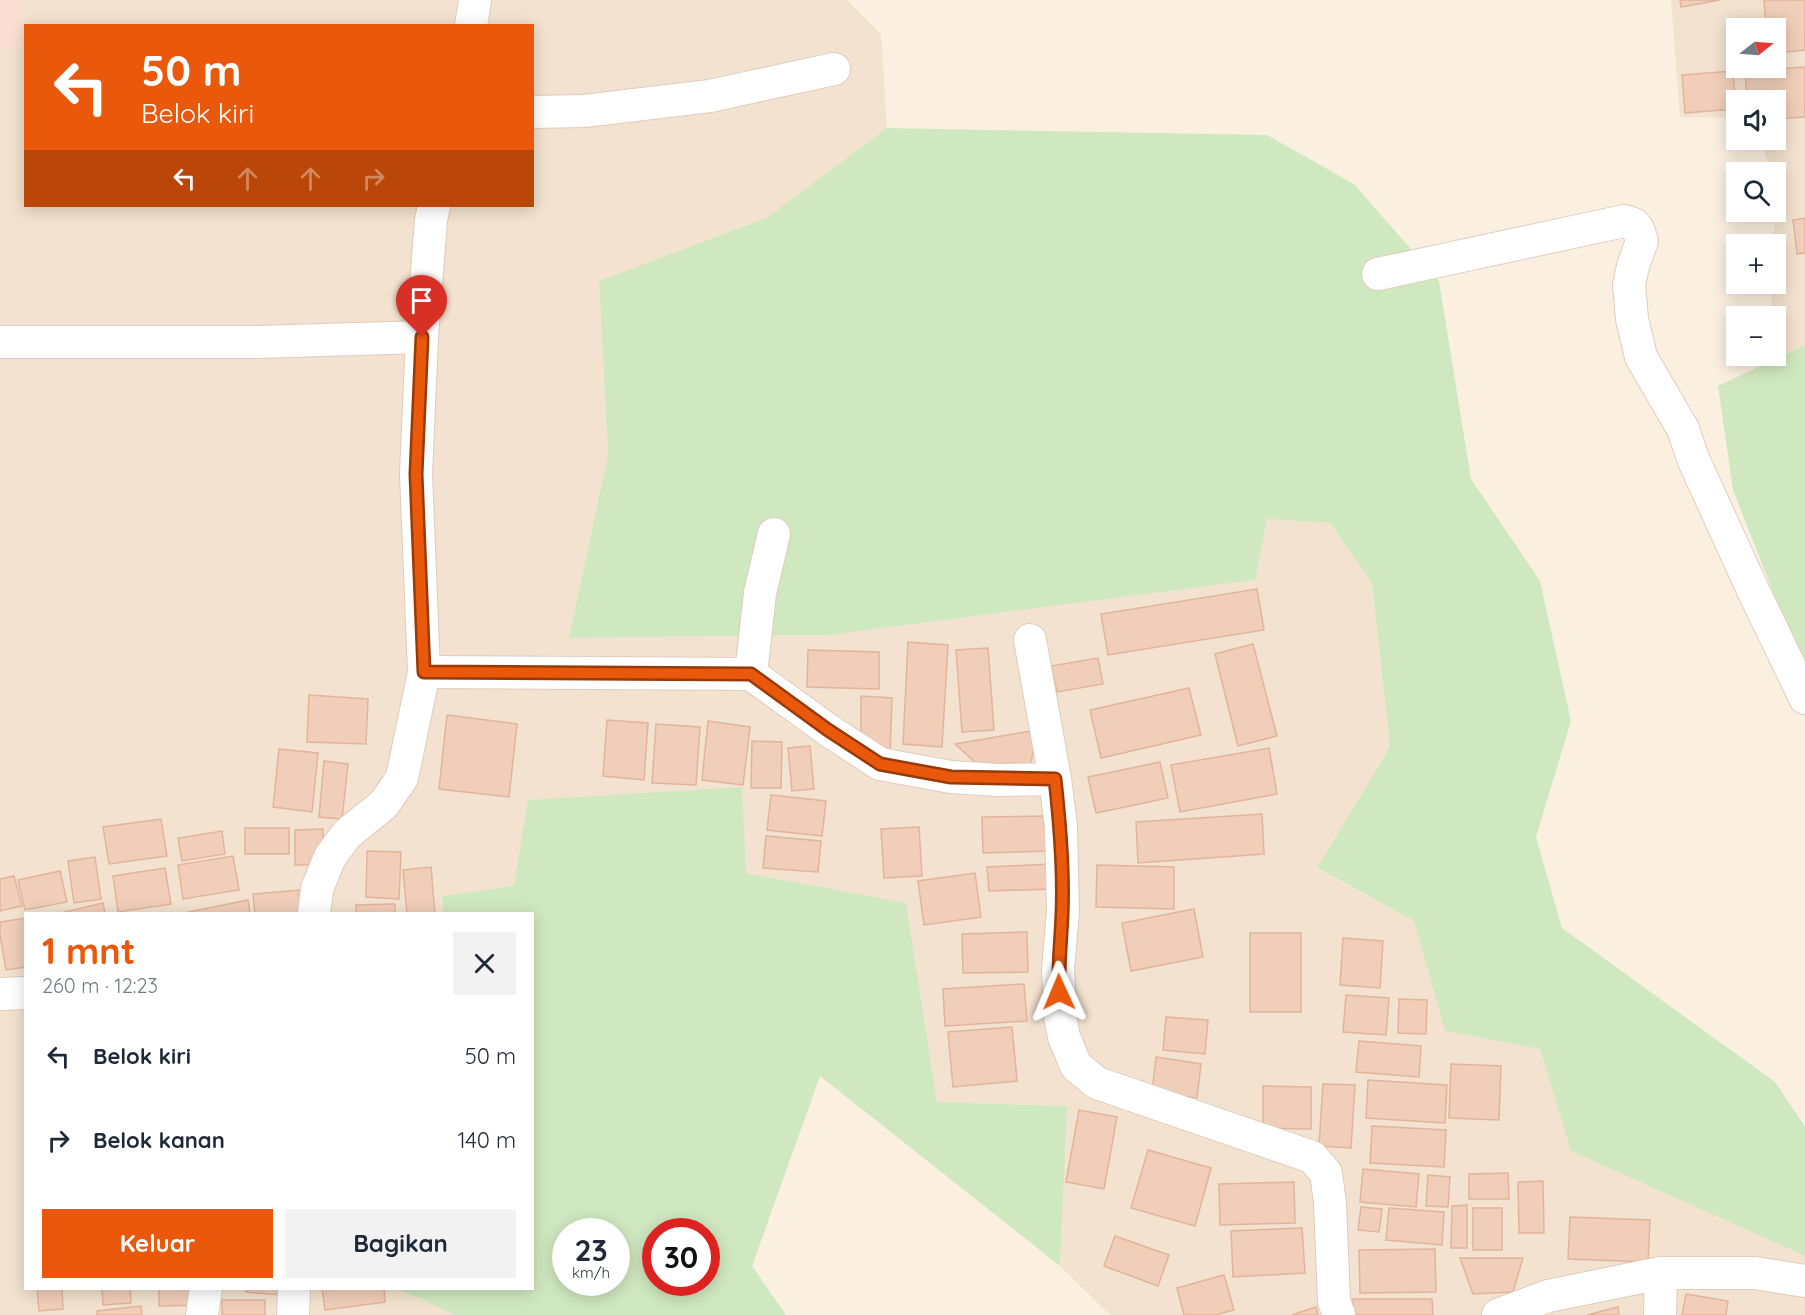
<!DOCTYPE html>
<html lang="id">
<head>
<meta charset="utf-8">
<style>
  body { margin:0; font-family:Quicksand,sans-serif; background:#f2f2f3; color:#1f2937; height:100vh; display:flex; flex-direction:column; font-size:22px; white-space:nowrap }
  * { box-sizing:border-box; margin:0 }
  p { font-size:20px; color:#747a83 }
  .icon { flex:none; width:33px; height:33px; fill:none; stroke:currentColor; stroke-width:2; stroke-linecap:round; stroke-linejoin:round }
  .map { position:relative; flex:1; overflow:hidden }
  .details { position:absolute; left:24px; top:912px; width:510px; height:378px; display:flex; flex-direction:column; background:#fff; border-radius:0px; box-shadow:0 3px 15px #0003 }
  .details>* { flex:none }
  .banner { position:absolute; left:24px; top:24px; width:510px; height:183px; border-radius:0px; box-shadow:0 3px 15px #0003; background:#ea580c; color:#fff; overflow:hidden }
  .needle { width:39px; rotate:73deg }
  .tools { position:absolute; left:1726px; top:18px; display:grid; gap:12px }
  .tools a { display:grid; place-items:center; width:60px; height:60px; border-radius:0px; background:#fff; box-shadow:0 3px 15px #0003; font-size:30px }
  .speed { position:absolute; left:552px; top:1218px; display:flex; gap:12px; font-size:30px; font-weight:700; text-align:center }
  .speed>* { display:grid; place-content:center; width:78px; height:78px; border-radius:50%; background:#fff; box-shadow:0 3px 15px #0003; line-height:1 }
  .speed small { font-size:15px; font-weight:400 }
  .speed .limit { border:9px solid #d22; background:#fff; color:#111 }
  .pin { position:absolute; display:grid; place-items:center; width:51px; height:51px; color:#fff; margin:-62px -26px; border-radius:50% 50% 50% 0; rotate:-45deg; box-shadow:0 0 6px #0007 }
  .pin .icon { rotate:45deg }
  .me { position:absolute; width:66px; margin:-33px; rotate:359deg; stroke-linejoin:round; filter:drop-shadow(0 0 4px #0008) }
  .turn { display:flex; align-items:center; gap:21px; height:126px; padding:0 18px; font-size:27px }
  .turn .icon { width:78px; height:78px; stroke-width:2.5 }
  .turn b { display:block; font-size:42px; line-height:51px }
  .lanes { display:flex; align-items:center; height:57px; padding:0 18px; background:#0003; justify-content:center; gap:30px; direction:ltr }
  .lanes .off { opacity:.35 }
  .round { display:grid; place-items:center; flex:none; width:63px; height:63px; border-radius:0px; background:#f2f2f3 }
  .headline { display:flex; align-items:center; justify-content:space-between; height:102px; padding:0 18px }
  h1 { font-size:36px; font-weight:700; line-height:45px; color:#ea580c }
  .cta { display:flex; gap:12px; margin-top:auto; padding:12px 18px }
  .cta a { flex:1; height:69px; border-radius:0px; background:#ea580c; color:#fff; font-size:24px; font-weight:700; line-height:69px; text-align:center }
  .cta a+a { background:#f2f2f3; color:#1f2937 }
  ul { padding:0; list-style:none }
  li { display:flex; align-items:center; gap:18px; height:84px; padding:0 18px }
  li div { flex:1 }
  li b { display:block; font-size:22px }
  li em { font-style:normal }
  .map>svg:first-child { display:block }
  .residential { fill:#f2e2cf; fill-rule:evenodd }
  .commercial { fill:#fbdfd4 }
  .green { fill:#d0e8c0; fill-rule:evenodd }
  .building { fill:#f0ceb9; stroke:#e2b49a; stroke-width:1.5 }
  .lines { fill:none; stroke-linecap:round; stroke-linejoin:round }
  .minor-casing { stroke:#dfccbd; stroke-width:34 }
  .minor { stroke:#fff; stroke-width:32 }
  .route-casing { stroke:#983908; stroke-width:15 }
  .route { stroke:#ea580c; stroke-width:10 }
</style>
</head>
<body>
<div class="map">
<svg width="1805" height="1315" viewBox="0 0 1805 1315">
  <rect width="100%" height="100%" fill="#fbf0e0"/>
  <!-- residential -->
  <g class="residential">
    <path d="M21,0H847L881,34L887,128L766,218L599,281L608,454L569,638L829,635L1254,580L1267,519L1330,523L1372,583L1390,747L1317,869L1414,921L1445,1031L1540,1049L1571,1151L1805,1256V1315H1110L1060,1266L1066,1106L937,1102L906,904L745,873L742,787L514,886L442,896L443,913L26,914V1288L403,1289V1291L455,1315H0V48L25,52L26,206H532V26H26L25,42Z"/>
    <path d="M1671,0H1805V345L1769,362V356H1776V316H1771L1772,284H1776V244H1773L1775,212H1776V172H1772L1760,140H1776V100H1737V118L1680,117ZM1737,28H1776V68H1737Z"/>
  </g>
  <!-- commercial -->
  <path class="commercial" d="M0,0H21L25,52L0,48Z"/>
  <!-- green -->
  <g class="green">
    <path d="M887,128L1267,135L1354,184L1439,281L1471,479L1540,581L1571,721L1536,837L1562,928L1775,1082L1805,1127V1256L1571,1151L1540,1049L1445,1031L1414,921L1317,868L1390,747L1372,583L1330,523L1267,519L1255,580L829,635L569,638L608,454L599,281L766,218Z"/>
    <path d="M1805,345V669L1787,628L1733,490L1718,386Z"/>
    <path d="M742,787L746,873L906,903L937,1102L1067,1106L1060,1266L820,1076L752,1266L786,1315H455L403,1291V1288H532V914L443,913L442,896L514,886L528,800ZM566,1232H616V1282H566ZM656,1232H706V1282H656Z"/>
  </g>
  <!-- building -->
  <g class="building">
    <path d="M1680,0H1720L1681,7Z"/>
    <path d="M1764,0H1805V50L1776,53V28H1766Z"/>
    <path d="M1805,67V117L1776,119V100H1747L1745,71Z"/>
    <path d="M1733,71L1736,109L1685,113L1682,75Z"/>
    <path d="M1805,218V253L1797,254L1793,220Z"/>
    <path d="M1257,589L1264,630L1108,655L1101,614Z"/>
    <path d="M908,642L948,645L942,747L903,744Z"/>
    <path d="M1253,644L1277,736L1238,746L1215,654Z"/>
    <path d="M988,648L994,730L962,732L956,650Z"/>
    <path d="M808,650L879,652V689L807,687Z"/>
    <path d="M1098,658L1103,684L1057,692L1051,666Z"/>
    <path d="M1189,688L1201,735L1101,758L1090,710Z"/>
    <path d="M309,695L368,699L366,744L307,742Z"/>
    <path d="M861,696L892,698L890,755L861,736Z"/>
    <path d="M447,715L517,724L509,797L439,789Z"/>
    <path d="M607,720L648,723L644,780L603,776Z"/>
    <path d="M708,721L750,727L743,785L702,780Z"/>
    <path d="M656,724L700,727L696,785L652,783Z"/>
    <path d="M1037,730L1031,763L977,764L955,744Z"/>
    <path d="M752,741L782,742L781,788H751Z"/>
    <path d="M810,746L814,789L792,791L788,748Z"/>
    <path d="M1269,748L1277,794L1180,812L1171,765Z"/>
    <path d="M279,749L318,753L312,812L273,807Z"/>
    <path d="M324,761L348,764L342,819L319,817Z"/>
    <path d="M1160,762L1168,798L1096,813L1088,777Z"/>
    <path d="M771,795L826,801L822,836L767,830Z"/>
    <path d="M1262,814L1264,854L1138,863L1136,822Z"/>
    <path d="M1050,816L1051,851L983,853L982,817Z"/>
    <path d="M161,819L167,856L109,864L103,827Z"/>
    <path d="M919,827L922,876L884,878L881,829Z"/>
    <rect x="245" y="828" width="44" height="26"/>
    <path d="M323,829V865H295V830Z"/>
    <path d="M222,831L225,854L182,861L178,838Z"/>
    <path d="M766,836L821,841L818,872L763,868Z"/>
    <path d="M367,851L401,852L399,899L366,897Z"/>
    <path d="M233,856L239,890L183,899L178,865Z"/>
    <path d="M95,857L101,899L74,903L68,861Z"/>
    <path d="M1051,864L1052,889L989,891L987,867Z"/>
    <path d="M1097,865L1174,867V909L1096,907Z"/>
    <path d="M431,867L435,914H407L403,870Z"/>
    <path d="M165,868L171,904L118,912L113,876Z"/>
    <path d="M60,871L67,902L25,910L18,880Z"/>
    <path d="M975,873L981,917L924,925L918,881Z"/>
    <path d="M14,876L22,906L0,911V879Z"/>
    <path d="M299,890L301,914H255L253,894Z"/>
    <path d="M248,900L250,914H184V913Z"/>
    <path d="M103,903L105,914H65V912Z"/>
    <path d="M395,904V914H356V905Z"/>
    <path d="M1194,909L1203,957L1131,971L1122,923Z"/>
    <path d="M26,918V967L6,970L0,935V922Z"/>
    <path d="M1027,932L1028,972L963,973L962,934Z"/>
    <rect x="1250" y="933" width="51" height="79"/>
    <path d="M1343,938L1383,941L1380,988L1340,985Z"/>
    <path d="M1024,984L1027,1021L945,1026L943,989Z"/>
    <path d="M1346,995L1389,998L1386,1035L1343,1032Z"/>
    <path d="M1399,999L1427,1000L1426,1034L1398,1033Z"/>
    <path d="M1166,1017L1208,1020L1205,1054L1163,1050Z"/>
    <path d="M1012,1027L1017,1081L953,1087L948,1032Z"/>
    <path d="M1359,1041L1421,1046L1419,1077L1356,1072Z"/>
    <path d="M1156,1057L1201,1064L1197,1098L1152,1092Z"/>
    <path d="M1451,1064L1501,1066L1499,1120L1449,1118Z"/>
    <path d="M1368,1080L1447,1085L1445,1123L1366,1118Z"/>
    <path d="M1323,1084L1355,1085L1351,1148L1319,1146Z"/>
    <path d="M1263,1086L1311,1087V1129L1263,1128Z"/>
    <path d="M1079,1110L1117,1117L1104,1189L1066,1182Z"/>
    <path d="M1372,1126L1446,1130L1444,1167L1370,1163Z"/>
    <path d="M1148,1150L1211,1168L1195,1226L1131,1208Z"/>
    <path d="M1363,1169L1419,1174L1416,1207L1360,1202Z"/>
    <path d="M1508,1173L1509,1199H1469V1174Z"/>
    <path d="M1428,1175L1450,1177L1448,1207L1426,1206Z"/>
    <path d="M1543,1181L1544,1233H1519L1518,1182Z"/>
    <path d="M1294,1182L1295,1223L1220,1225L1219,1184Z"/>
    <path d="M1467,1205V1248H1451L1452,1206Z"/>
    <path d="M1361,1207L1382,1209L1379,1232L1358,1230Z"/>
    <path d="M1389,1208L1444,1212L1442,1245L1386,1240Z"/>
    <rect x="1473" y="1208" width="29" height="42"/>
    <path d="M1570,1217L1650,1220L1648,1262L1568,1259Z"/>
    <path d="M1302,1228L1305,1273L1233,1277L1231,1231Z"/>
    <path d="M1115,1236L1169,1255L1158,1286L1104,1266Z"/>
    <path d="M1435,1249L1436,1292L1360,1293L1359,1250Z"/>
    <path d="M1460,1258H1523L1513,1292L1473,1294Z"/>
    <path d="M1224,1275L1234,1310L1215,1315H1184L1177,1288Z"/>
    <path d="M37,1288H62L63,1309L39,1311Z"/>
    <path d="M102,1288H130L131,1303L103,1305Z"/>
    <path d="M159,1288H202V1305L159,1306Z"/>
    <path d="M246,1288H279V1295L246,1292Z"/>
    <path d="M322,1288H384L385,1302L325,1310Z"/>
    <path d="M1686,1294L1728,1301L1726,1315H1682Z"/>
    <path d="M1353,1299H1432L1433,1315H1353Z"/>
    <rect x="222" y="1300" width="43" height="15"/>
    <path d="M141,1306L142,1315H97V1311Z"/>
    <path d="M1316,1307L1318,1315H1292Z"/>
    <path d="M1618,1307L1619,1315H1587Z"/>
  </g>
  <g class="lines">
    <!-- minor casing -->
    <g class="minor-casing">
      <g id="minor">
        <path d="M471,26L475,0"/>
        <path d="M532,112L584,111L710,96L834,69"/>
        <path d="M1378,274L1624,221L1634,224L1638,229L1642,241L1633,266L1629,285L1632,319L1641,357L1683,429L1694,461L1752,588L1805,698"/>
        <path d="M0,342H257L422,337"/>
        <path d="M1030,640L1055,779"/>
        <path d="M424,672L751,674L828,730L880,764L951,777L997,780L1055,779L1061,826L1063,912L1058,969L1060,1016L1064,1037L1076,1066L1097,1083L1312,1157L1326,1173L1330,1203L1334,1301L1339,1315"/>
        <path d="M751,674L760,593L774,534"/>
        <path d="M314,914L317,889L330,857L347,834L384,804L402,778L424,672L416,474L422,337L431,220L434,206"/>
        <path d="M0,994L26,993"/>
        <path d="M202,1315L206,1288"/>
        <path d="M293,1315L294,1288"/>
        <path d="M1498,1315L1548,1296L1661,1273H1755L1805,1281"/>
        <path d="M1660,1315L1661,1273"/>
      </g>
    </g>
    <!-- minor -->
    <use href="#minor" class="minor"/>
  </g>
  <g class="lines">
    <!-- route casing -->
    <g class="route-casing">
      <path id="route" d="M422,337L416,474L424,672L751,674L828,730L880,764L951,777L1055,779C1060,824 1064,869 1062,914C1061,940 1058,966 1059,992"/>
    </g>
    <!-- route -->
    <use href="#route" class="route"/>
  </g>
</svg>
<div class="tools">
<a><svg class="needle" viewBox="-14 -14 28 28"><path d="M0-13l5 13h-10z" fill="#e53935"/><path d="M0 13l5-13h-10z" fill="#747a83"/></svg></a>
<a><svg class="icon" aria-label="sound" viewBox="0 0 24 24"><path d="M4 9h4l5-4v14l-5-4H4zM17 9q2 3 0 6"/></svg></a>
<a><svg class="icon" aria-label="search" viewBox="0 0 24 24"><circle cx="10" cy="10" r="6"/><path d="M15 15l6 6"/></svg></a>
<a>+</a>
<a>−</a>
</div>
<div class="speed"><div>23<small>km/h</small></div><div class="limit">30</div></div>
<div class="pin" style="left:422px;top:337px;background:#d93025"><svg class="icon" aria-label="arrive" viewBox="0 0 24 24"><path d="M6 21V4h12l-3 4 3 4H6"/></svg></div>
<svg class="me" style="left:1059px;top:992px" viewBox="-20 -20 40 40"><path d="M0-17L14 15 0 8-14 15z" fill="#ea580c" stroke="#fff" stroke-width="4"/></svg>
<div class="banner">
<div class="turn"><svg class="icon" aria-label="left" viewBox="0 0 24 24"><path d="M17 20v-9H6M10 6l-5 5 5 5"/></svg><div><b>50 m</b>Belok kiri</div></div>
<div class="lanes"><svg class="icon" aria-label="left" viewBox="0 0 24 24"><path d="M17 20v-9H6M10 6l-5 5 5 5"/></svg><svg class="icon off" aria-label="ahead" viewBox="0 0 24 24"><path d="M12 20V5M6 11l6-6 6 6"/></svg><svg class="icon off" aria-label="ahead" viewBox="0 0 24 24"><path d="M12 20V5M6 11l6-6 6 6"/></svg><svg class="icon off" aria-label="right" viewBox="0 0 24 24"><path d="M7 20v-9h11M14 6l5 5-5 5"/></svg></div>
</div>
<section class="details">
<div class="headline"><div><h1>1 mnt</h1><p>260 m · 12:23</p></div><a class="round"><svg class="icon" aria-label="close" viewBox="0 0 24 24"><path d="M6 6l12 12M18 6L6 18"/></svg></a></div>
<ul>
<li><svg class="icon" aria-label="left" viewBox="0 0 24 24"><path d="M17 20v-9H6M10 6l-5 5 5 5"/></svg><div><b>Belok kiri</b></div><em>50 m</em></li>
<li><svg class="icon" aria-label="right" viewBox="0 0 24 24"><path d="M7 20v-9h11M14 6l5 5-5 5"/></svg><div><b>Belok kanan</b></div><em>140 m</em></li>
</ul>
<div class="cta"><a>Keluar</a><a>Bagikan</a></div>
</section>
</div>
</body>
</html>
